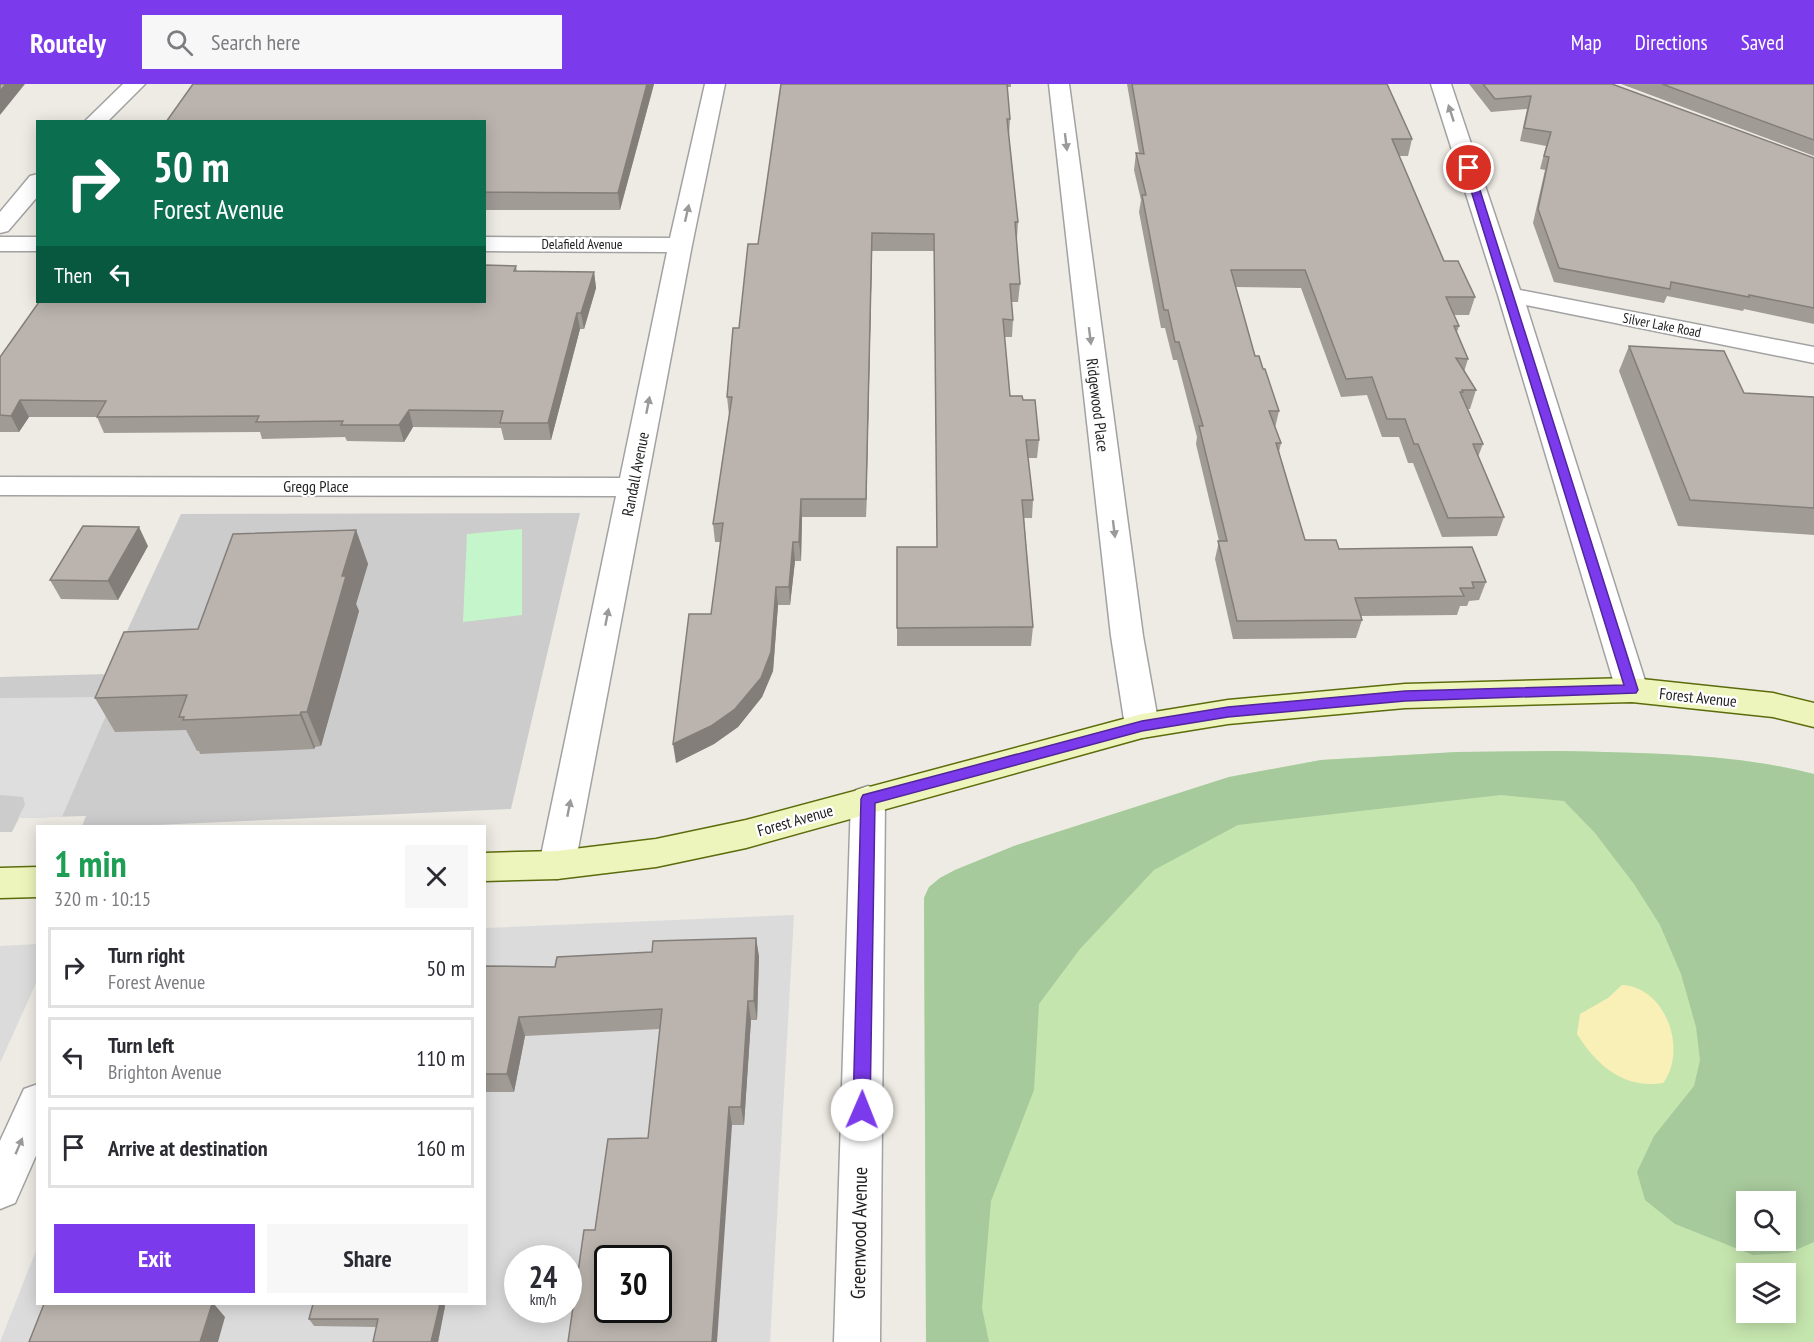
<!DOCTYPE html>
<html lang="en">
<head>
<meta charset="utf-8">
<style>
  body { margin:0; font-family:"PT Sans Narrow",sans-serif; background:#f7f7f7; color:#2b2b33; height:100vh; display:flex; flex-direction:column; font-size:22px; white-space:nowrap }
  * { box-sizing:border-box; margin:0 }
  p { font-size:20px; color:#7c7c81 }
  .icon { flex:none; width:33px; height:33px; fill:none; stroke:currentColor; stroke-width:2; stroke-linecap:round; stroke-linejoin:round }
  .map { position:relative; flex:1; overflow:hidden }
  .panel { position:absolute; left:36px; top:741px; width:450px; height:480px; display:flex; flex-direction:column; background:#fff; border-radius:0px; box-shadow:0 3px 15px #0003 }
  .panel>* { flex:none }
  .guide { position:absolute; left:36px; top:36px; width:450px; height:183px; border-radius:0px; box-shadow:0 3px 15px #0003; background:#0b6e4f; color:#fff; overflow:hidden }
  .tools { position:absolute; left:1736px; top:1107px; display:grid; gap:12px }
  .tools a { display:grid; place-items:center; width:60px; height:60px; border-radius:0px; background:#fff; box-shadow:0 3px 15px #0003; font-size:30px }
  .speed { position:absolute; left:504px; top:1161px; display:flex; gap:12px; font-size:30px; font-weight:700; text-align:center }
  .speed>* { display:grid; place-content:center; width:78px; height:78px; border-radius:50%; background:#fff; box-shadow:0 3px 15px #0003; line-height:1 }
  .speed small { font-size:15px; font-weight:400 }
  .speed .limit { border:3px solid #111; border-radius:9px; background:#fff; color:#111 }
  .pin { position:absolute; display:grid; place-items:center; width:51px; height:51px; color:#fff; margin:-26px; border:3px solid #fff; border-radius:50%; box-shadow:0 2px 6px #0007 }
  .me { position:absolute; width:66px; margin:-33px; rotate:1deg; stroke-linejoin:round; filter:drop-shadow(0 0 4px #0008) }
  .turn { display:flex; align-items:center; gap:21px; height:126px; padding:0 18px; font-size:27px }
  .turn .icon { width:78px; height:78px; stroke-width:2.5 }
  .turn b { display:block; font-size:42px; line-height:51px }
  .then { display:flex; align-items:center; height:57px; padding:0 18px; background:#0003; gap:12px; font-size:22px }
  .round { display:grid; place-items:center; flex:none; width:63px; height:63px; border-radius:0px; background:#f7f7f7 }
  .overview { display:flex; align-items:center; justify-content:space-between; height:102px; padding:0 18px }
  h1 { font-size:36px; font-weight:800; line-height:45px; color:#1e9e55 }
  .primary-button { display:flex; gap:12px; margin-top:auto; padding:12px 18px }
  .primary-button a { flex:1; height:69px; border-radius:0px; background:#7c3aed; color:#fff; font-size:24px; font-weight:800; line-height:69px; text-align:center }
  .primary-button a+a { background:#f7f7f7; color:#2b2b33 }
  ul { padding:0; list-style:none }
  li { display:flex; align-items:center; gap:18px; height:81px; margin:0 12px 9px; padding:0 6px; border:3px solid #e1e1e2; border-radius:0px }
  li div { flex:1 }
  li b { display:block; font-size:22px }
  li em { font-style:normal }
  header { display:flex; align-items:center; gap:36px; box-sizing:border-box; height:84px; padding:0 30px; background:#7c3aed; color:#fff }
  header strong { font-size:28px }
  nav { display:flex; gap:33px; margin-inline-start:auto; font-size:21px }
  .search { width:420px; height:54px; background:#f7f7f7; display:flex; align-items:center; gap:15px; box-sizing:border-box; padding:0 21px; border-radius:0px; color:#7c7c81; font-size:22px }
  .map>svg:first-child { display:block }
  .residential { fill:#dcdbdb; fill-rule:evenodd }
  .religious { fill:#ccc }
  .grass { fill:#c5e5ae; fill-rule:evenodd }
  .forest { fill:#a7ca9c; fill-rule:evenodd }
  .sand { fill:#f9f0b7 }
  .park { fill:#c4f5cb }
  .parking { fill:#dedede }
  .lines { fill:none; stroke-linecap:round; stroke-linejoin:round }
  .minor-casing { stroke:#a2a2a2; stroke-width:3 }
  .secondary-casing { stroke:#5c6c0d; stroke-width:3 }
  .minor { fill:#fff; fill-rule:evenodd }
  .secondary { fill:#eef5bc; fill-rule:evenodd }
  .wall { fill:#a19b96 }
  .shaded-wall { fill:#837e7a }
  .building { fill:#bbb4ae; stroke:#837e7a; stroke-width:1.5; fill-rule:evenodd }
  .oneway { fill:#9a9a9a }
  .route { fill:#7c3aed; stroke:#51269a; stroke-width:1.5 }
  .labels { text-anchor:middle; stroke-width:4.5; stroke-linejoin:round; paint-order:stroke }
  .far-street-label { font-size:14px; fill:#1e1e1e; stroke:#fff }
  .street-label { font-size:16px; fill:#1e1e1e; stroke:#fff }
  .near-street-label { font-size:20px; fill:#1e1e1e; stroke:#fff }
</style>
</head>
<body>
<header>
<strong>Routely</strong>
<div class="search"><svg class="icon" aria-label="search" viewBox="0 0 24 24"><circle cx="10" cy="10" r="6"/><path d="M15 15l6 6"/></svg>Search here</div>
<nav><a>Map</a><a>Directions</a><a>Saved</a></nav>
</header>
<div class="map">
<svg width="1814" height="1258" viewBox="0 0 1814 1258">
  <rect width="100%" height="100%" fill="#eeebe4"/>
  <!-- residential -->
  <g class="residential">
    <path d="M794,831L770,1258H0L37,1164L38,1220H484L485,844ZM518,1174H568V1226H518ZM608,1174H658V1226H608Z"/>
    <path d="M37,860V897L0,979V862Z"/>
  </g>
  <!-- religious -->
  <path class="religious" d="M580,429L511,725L134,742H82L86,732L19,734L12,748H0V593L107,590L181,430Z"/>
  <!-- grass -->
  <path class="grass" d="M1561,667C1645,669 1732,669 1814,690V1258H926L924,814L929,803L940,794L955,786L1014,762L1229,693L1321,676L1457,668ZM1746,1118H1785V1156H1746ZM1746,1190H1785V1228H1746Z"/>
  <!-- forest -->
  <path class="forest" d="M1561,667C1645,669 1732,669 1814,690V1158L1789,1169L1753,1171L1675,1140L1645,1116L1637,1088L1654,1052L1694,1002L1700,976L1696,943L1681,890L1660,841L1634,800L1595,749L1564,717L1501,711L1238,741L1154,786L1080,865L1039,920L1034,1006L991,1117L982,1224L989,1258H926L924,814L929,803L940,794L955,786L1014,762L1229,693L1321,676L1457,668ZM1746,1118H1785V1156H1746Z"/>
  <!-- sand -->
  <path class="sand" d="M1622,901C1666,903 1688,966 1663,999C1624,1005 1597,982 1577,950L1580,930L1608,914Z"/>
  <!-- park -->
  <path class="park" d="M522,445V531L463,538L467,450Z"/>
  <!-- parking -->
  <path class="parking" d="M114,613L62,733L18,734L25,721L23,713L0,711V614Z"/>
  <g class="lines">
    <!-- minor casing -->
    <g class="minor-casing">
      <g id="minor">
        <path d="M123,0H145L107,38H84Z"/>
        <path d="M705,0H725L692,161L575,781L570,791L557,795L544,791L539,781L616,412L0,411V393L620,394L667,168L484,167V153L670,154Z"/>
        <path d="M1049,0H1069L1143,552L1159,642L1154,651L1142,654L1130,651L1125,642L1111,552Z"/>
        <path d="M1431,0H1451L1520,206L1814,263V279L1526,221L1648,606L1644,614L1632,618L1620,614L1616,606L1498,211Z"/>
        <path d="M38,90V112L8,147L0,149V128L30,92Z"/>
        <rect x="0" y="153" width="38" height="14"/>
        <path d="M868,702L880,706L885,715L880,1258H834L851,715L856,706Z"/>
        <path d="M38,1000V1067L15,1119L0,1125V1057L24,1005Z"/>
      </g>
    </g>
    <!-- secondary casing -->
    <g class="secondary-casing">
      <g id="secondary">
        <path d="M1632,594L1773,609L1814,619V643L1773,633L1632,618L1405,624L1228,640L1142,654L746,764L656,783L557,795L484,797V769L557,767L656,755L746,736L1142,630L1228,616L1405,600Z"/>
        <path d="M38,783V813L0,814V784Z"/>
      </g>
    </g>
    <!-- minor -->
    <use href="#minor" class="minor"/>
    <!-- secondary -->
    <use href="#secondary" class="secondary"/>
  </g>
  <!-- wall -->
  <g class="wall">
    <path d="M654,0L620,126H484V38Z"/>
    <path d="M781,0H1011V3H1007L1010,35L1009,52L1018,138L1017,155H1016L1020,200L1018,218H1011L1013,236L1012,253H1004L1010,312L1023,316L1039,356L1037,374H1028L1033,416L1032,434H1024L1033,543L1031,562H897V463H937L934,167H872L866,433H802L801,477H795L790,521H778L773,587L762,613L738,643L714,660L676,679L711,530L721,458H715L713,440L729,331L727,313L739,244L758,160Z"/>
    <path d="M1127,0H1387L1412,55L1408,72H1399L1444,177L1475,213L1469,231H1454L1459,242L1457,248L1468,275L1464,288L1476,306L1470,325H1467L1483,360L1478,373L1504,433L1497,452L1442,453L1413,379H1408L1399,353H1382L1367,311L1341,313L1301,204L1236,203L1255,272L1263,285L1279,327L1275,344L1281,359L1279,368L1305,456L1339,465L1486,498L1479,516L1469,517L1467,522H1460L1457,531L1361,532L1362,536L1356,554L1233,555L1215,475L1219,457L1196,360L1197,353L1177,276H1173L1165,244H1161L1139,128L1141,116L1134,86L1136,69H1139Z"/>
    <path d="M1469,0H1612L1814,74V240L1744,225L1743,227L1667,212L1664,219L1554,198L1533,139L1545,86L1540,85L1546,62L1520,57L1527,25L1491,28Z"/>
    <path d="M1621,0H1814V72Z"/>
    <path d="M516,182L517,187L594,188L596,204L584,245H580L551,356H504L501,344L413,343L404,358L347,357L345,353L262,355L260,348L104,349L97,333H29L19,348H0V273L484,218Z"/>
    <path d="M1629,262L1744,309L1814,313V451L1678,442L1619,287Z"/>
    <path d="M356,446L368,480L356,520L359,527L321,662L315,663L314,665L200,670L199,667H197L186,646L115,648L95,614L198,545Z"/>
    <path d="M148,462L118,516L61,515L50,496Z"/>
    <path d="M756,854L759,873L757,936H751L744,1041H732L595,1146L648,1054L660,945L525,952L514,1008H484V882L555,883Z"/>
    <path d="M313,1220H444L445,1222L438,1258H373L376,1243L314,1242L309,1235Z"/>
  </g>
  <!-- shaded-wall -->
  <g class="shaded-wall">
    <path d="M6,0H25L0,31V7Z"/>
    <path d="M647,0H654L620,126L618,109Z"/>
    <path d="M872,149V167L866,433V415Z"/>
    <path d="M594,188L596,204L584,245L581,229Z"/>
    <path d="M577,229L580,245L551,356L548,339Z"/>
    <path d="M20,316L29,333L19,348L11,332Z"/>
    <path d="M409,326L413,343L404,358L399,341Z"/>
    <path d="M801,415L802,433L801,477L799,458Z"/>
    <path d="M139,443L148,462L118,516L108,497Z"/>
    <path d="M356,446L368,480L356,520L359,527L321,662L307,628L342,492Z"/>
    <path d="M793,458L795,477L790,521L789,503Z"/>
    <path d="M776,503L778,521L773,587L762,613L738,643L714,660L676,679L673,660Z"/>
    <path d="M301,628L315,663L314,665L300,631Z"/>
    <path d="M756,854L759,873L757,936L754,917Z"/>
    <path d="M748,917L751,936L744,1041L741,1023Z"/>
    <path d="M519,933L525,952L514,1008L507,990Z"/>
    <path d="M729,1023L732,1041L717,1258H712Z"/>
    <path d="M212,1220H214L225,1233L218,1258H200Z"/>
    <path d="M440,1220H444L445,1222L438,1258H431Z"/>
  </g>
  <!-- building -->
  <g class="building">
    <path d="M0,0H6L0,7Z"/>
    <path d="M193,0H647L618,109L484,108V38H166Z"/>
    <path d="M781,0H1007L1010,35H1007L1018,138H1015L1020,200H1010L1013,236L1003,235L1010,312H1022L1023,316H1035L1039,356H1026L1033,416H1022L1033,543L897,544V463H937L934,150L872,149L866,415H801L799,458H793L789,503H776L771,568L761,594L735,625L711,642L673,660L689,530H711L723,439L713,440L732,313H727L733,244H739L748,160H758Z"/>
    <path d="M1132,0H1387L1412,55H1392L1444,177H1458L1475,213H1446L1459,242H1454L1468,275L1456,274L1476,306H1462L1463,308H1460L1483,360H1473L1504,433L1448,434L1418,360H1414L1405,335H1387L1372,293L1346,295L1305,186H1231L1255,272H1259L1263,285H1265L1279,327H1269L1281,359H1276L1305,456H1336L1339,465L1472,463L1486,498H1472L1474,504H1460L1464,512L1355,514L1362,536L1237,537L1218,457H1227L1199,342H1203L1179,258H1175L1168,226H1164L1142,111H1146L1136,69L1144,70Z"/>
    <path d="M1483,0H1612L1814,74V224L1749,211V213L1671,198L1670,205L1559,184L1538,125L1549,73L1544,72L1551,48L1524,44L1531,12L1495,15Z"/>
    <path d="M1662,0H1814V56Z"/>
    <path d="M484,181L516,182L514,187L594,188L581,229H577L548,339H500L503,327L409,326L399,341H341L343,337L256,338L259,332L97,333L106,317L20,316L11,332L0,331V273L39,218H484Z"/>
    <path d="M1629,262L1724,267L1744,309L1814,313V424L1690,416Z"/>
    <path d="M83,442L139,443L108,497L50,496Z"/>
    <path d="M356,446L342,492H346L307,628H301L300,631L183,636L184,633H179L187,611L95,614L124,548L198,545L233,450Z"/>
    <path d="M756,854L754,917H748L741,1023H729L712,1258H568L584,1146H595L608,1055L648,1054L662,925L519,933L507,990H484V882L555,883L557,873L652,868L653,857ZM608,1174H658V1226H608Z"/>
    <path d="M44,1220H212L200,1258H29Z"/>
    <path d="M313,1220H440L431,1258H373L378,1235H309Z"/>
  </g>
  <!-- one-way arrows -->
  <defs><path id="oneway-solid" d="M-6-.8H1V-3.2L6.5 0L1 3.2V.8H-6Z" transform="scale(1.5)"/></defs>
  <g class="oneway">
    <use href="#oneway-solid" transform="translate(1451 29) rotate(-108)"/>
    <use href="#oneway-solid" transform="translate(1066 58) rotate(83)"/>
    <use href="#oneway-solid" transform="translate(687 129) rotate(-77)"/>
    <use href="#oneway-solid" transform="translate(1090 252) rotate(83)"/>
    <use href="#oneway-solid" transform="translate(648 321) rotate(-79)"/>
    <use href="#oneway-solid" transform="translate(1114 445) rotate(83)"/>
    <use href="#oneway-solid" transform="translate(607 533) rotate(-79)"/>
    <use href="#oneway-solid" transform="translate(569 724) rotate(-79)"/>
    <use href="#oneway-solid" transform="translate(19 1062) rotate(-67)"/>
  </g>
  <!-- route -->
  <path class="route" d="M1469,82L1473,84L1638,606L1636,609L1405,617L1228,633L1142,647L875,719L870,1026L868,1031L862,1034L856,1031L853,1026L861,715L863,711L1142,637L1228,623L1405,607L1624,601L1464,84Z"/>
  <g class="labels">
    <!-- far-street labels -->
    <g class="far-street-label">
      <text x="582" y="165">Delafield Avenue</text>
      <text transform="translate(1662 241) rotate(11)" y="5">Silver Lake Road</text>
    </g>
    <!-- street labels -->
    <g class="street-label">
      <text transform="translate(1098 321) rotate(83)" y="6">Ridgewood Place</text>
      <text transform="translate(635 390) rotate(-79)" y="6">Randall Avenue</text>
      <text x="316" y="408">Gregg Place</text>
      <text transform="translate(1698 613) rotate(6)" y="6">Forest Avenue</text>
      <text transform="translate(795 736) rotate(-16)" y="6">Forest Avenue</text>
    </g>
    <!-- near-street labels -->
    <g class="near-street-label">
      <text transform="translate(859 1149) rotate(-89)" y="7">Greenwood Avenue</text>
    </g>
  </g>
</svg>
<div class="tools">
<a><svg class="icon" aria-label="search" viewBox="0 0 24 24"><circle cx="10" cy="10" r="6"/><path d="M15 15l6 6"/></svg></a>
<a><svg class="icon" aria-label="layers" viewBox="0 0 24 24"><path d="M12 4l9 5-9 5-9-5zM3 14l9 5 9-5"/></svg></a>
</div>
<div class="speed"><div>24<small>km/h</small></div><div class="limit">30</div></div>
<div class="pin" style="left:1469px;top:84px;background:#d93025"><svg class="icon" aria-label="arrive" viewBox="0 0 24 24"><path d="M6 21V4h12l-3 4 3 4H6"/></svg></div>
<svg class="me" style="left:862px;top:1026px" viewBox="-20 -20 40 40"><circle r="19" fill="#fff"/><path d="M0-13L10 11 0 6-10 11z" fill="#7c3aed"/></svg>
<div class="guide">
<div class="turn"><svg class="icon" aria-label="right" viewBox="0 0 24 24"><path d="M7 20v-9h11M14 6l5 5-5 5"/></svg><div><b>50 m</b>Forest Avenue</div></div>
<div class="then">Then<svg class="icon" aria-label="left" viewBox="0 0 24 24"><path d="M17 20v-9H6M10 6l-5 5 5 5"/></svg></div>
</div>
<section class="panel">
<div class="overview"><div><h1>1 min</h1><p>320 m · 10:15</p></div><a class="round"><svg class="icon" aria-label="close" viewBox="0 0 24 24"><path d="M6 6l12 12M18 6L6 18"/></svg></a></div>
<ul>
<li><svg class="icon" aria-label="right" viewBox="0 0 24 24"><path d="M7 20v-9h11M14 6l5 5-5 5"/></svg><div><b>Turn right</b><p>Forest Avenue</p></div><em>50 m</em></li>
<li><svg class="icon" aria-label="left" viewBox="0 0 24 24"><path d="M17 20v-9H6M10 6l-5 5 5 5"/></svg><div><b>Turn left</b><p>Brighton Avenue</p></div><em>110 m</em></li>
<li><svg class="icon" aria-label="arrive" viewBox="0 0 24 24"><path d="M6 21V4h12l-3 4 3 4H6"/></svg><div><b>Arrive at destination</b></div><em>160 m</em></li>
</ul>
<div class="primary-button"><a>Exit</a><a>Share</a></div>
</section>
</div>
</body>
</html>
